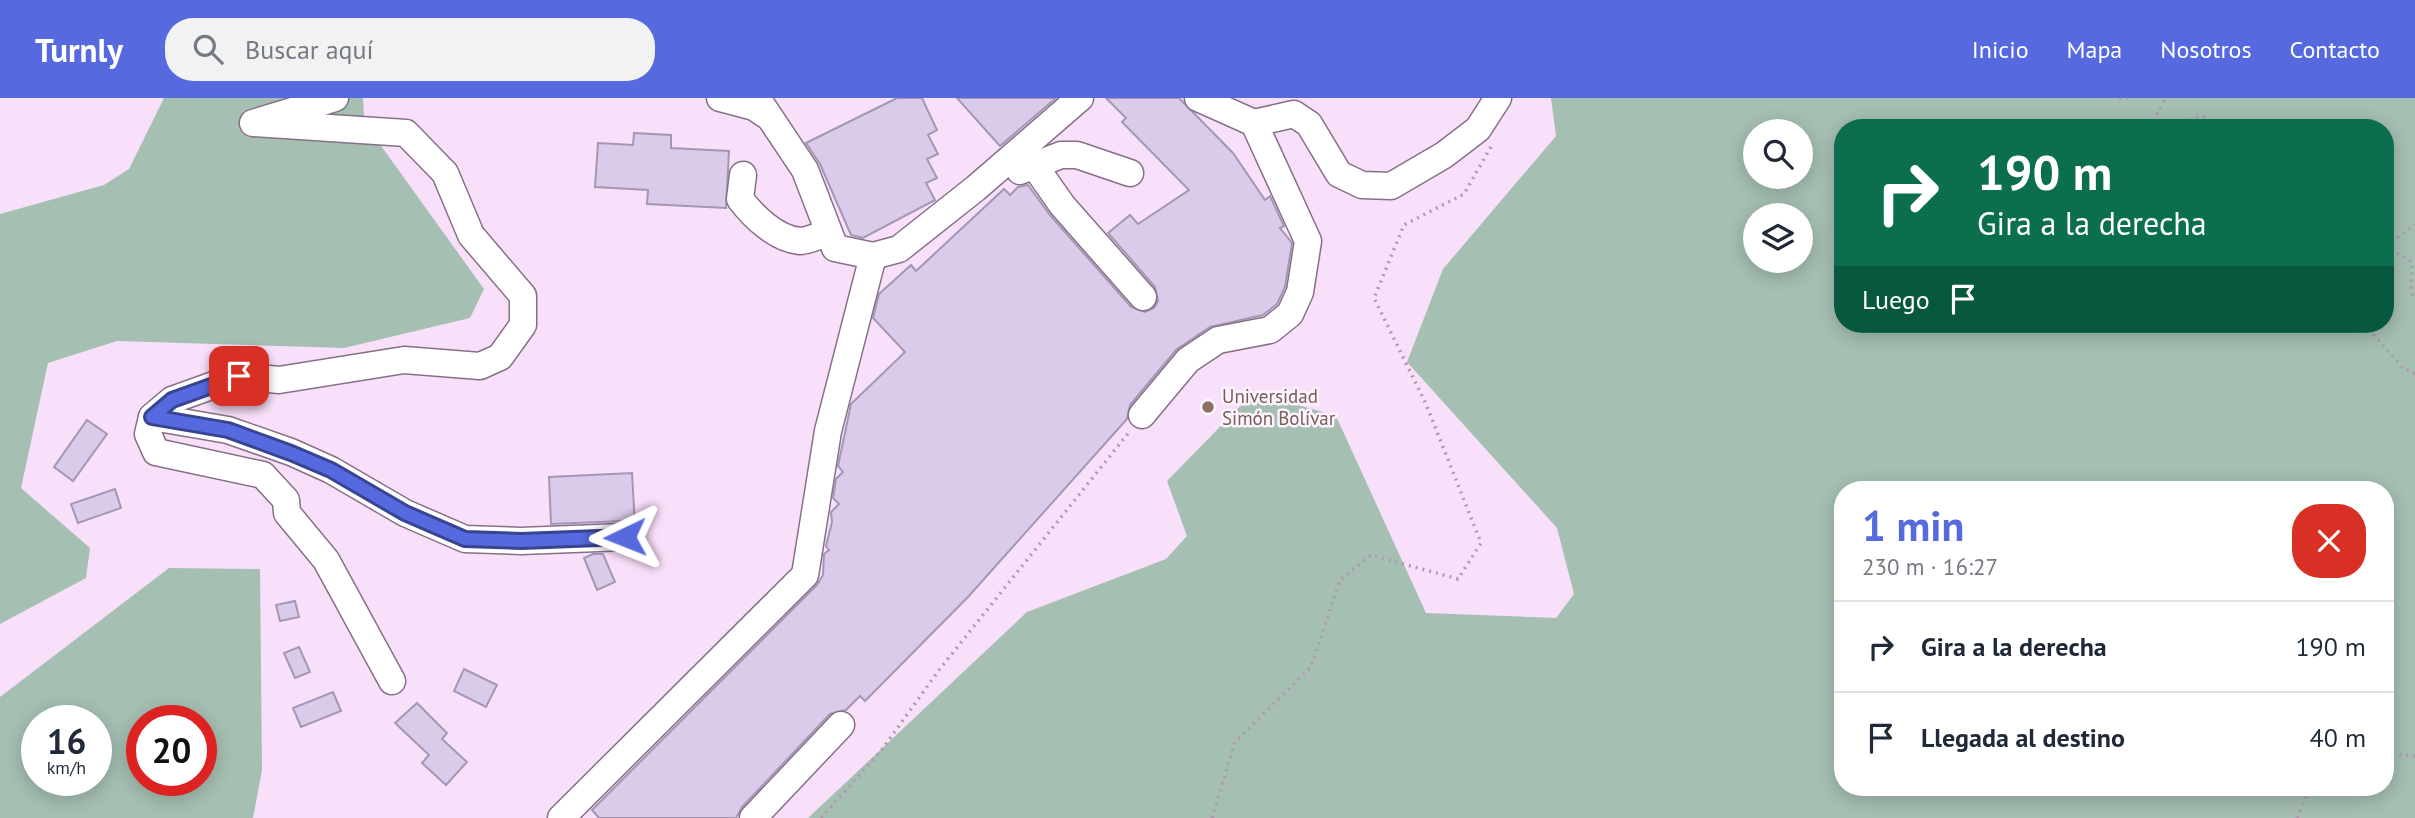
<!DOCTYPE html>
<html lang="es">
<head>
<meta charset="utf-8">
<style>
  body { margin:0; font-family:"PT Sans",sans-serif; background:#f2f2f3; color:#1f2937; height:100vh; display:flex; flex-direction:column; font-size:26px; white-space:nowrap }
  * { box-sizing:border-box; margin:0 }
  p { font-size:23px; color:#747a83 }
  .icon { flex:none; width:38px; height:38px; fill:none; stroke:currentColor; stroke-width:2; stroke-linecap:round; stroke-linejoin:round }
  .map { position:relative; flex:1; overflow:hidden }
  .details { position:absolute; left:1834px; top:383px; width:560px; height:315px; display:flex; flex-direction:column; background:#fff; border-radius:28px; box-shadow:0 4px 18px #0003 }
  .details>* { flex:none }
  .top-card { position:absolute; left:1834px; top:21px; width:560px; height:214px; border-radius:28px; box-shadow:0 4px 18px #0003; background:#0b6e4f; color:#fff; overflow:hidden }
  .fabs { position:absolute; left:1743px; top:21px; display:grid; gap:14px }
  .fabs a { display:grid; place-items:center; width:70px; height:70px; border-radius:50%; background:#fff; box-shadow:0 4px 18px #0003; font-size:35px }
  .speed { position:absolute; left:21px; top:607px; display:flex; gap:14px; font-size:35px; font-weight:700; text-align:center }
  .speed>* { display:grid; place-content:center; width:91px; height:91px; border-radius:50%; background:#fff; box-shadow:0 4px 18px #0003; line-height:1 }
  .speed small { font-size:18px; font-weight:400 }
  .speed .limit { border:10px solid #d22; background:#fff; color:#111 }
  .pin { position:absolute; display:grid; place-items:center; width:60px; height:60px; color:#fff; margin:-30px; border-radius:14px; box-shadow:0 4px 10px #0006 }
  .me { position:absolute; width:77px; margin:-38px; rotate:268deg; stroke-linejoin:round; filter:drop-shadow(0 0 5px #0008) }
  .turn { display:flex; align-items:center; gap:24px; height:147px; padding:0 28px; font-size:32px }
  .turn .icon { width:91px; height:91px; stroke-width:2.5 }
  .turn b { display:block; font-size:49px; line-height:60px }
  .then { display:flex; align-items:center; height:66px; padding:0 28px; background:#0003; gap:14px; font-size:26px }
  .round { display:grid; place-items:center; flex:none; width:74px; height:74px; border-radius:28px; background:#f2f2f3 }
  .summary { display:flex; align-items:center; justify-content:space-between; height:119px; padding:0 28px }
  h1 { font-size:42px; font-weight:800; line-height:52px; color:#5669df }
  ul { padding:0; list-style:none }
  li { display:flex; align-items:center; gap:21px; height:91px; padding:0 28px; border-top:2px solid #e0e1e3 }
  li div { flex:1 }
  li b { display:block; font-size:26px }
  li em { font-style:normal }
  header { display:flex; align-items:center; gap:42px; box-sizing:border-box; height:98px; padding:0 35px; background:#5669df; color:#fff }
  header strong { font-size:33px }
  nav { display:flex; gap:38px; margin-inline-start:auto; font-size:24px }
  .search { width:490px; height:63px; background:#f2f2f3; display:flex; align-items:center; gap:18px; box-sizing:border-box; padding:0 24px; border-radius:28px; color:#747a83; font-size:26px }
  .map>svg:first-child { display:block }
  .green { fill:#a5bfb2; fill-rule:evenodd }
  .building { fill:#d9cbe9; stroke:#a497b3; stroke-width:2 }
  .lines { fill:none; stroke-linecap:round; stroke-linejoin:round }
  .minor-casing { stroke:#867087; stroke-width:29 }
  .path { stroke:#ad9aae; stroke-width:3.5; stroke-dasharray:2 5; stroke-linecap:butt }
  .minor { stroke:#fff; stroke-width:26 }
  .route-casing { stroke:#384491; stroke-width:18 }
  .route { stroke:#5669df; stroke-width:12 }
  .education-dot { fill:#8d6e63; stroke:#fdf3fe; stroke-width:2.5 }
  .labels { text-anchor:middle; stroke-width:5; stroke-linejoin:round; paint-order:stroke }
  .education-label { font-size:19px; fill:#785e54; stroke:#fdf3fe; text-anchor:start }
</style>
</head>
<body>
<header>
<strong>Turnly</strong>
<div class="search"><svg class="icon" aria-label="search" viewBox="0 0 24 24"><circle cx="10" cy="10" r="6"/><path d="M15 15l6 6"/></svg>Buscar aquí</div>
<nav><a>Inicio</a><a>Mapa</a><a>Nosotros</a><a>Contacto</a></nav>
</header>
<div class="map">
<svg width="2415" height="720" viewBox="0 0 2415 720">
  <rect width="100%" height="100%" fill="#f9e0fa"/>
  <!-- green -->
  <g class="green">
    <path d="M164,0H363L364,20L379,45L484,191L470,220L344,250L117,243L48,265L21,390L90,450L86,480L0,526V116L104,87L129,71Z"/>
    <path d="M1551,0H2415V720H808L1027,514L1166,461L1187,438L1167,383L1254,294L1336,318L1426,515L1556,520L1574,496L1557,430L1407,264L1443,171L1556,38ZM1843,30H2385V226H1843ZM1755,33H1801V79H1755ZM1755,117H1801V163H1755ZM1843,392H2385V690H1843Z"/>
    <path d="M169,470L260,471L262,672L253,720H0V599ZM37,623H96V682H37ZM142,623H201V682H142Z"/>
  </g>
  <!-- building -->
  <g class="building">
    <path d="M897,0H922L937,32L928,37L938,56L927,61L937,80L926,85L935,102L863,140L851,137L820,66L806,45Z"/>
    <path d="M957,0H1056L1000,48Z"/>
    <path d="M1106,0H1179L1233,55L1265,102L1270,98L1284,128L1280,130L1292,145L1285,189L1277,206L1263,217L1210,229L1176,252L1130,307L1127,321L968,499L865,603L860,598L846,612L830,616L742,709L736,720H599L592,712L817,487L823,477L824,456L829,452L826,448L832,424L831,414L839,406L833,400L836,381L843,374L838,368L851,306L905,254L873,220L879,196L911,167L916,173L1004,91L1010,97L1018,89L1028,87L1050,117L1131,209L1145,214L1154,210L1158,203L1155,189L1108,135L1130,117L1138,126L1189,92L1122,24L1126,20Z"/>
    <path d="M634,35L671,37V50L729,53L726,110L647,106L648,92L595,89L598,45L633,47Z"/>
    <path d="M87,322L107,336L73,383L54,369Z"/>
    <path d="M632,375L635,427L624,423L551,426L549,379Z"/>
    <path d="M115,391L121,410L78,425L71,406Z"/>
    <path d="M593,456H603L615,484L597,492L584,460Z"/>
    <path d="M295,503L299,519L280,523L276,507Z"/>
    <path d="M299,549L310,574L295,580L284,555Z"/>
    <path d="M464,571L497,587L486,609L454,593Z"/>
    <path d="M333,594L341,613L301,629L293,610Z"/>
    <path d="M417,605L447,635L442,641L467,664L446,687L422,665L429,657L395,625Z"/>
  </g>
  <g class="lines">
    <!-- minor casing -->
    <g class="minor-casing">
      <g id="minor">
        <path d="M335,0L253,25L406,35L445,75L471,137L523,198V227L500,259L480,268L404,262L279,282L239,278L172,302L152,319L148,336L156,354L263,377L286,402L287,415L326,462L392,583"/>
        <path d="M720,0L754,9L769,19"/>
        <path d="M757,0L805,72L835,150L873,158L899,151L976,90L1080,0"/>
        <path d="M1254,25L1294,16L1309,26L1339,76L1362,87L1391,88L1444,57L1478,31L1498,0"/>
        <path d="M1034,67L1062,107L1143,199"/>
        <path d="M1020,73L1061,57H1077L1130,75"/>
        <path d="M743,77L740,101C753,118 776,141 800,143C808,143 820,137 828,135"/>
        <path d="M1142,317L1188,262L1218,242L1270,232L1290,216L1300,194L1308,143L1254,25L1198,0"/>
        <path d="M152,319L228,332L291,354L331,372L405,415L465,441L521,443L625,439"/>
        <path d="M561,720L805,477L828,333L873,158"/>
        <path d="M753,720L841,627"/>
      </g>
    </g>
    <!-- path -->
    <g class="path">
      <path d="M2119,0H2132"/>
      <path d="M2157,30L2155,20L2166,0"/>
      <path d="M2178,30C2185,22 2197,19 2207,19V30"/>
      <path d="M2385,61L2393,69L2385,85"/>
      <path d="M2385,148L2412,164L2411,193L2415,201"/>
      <path d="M2386,148L2415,127"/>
      <path d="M2364,226L2403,270L2415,276"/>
      <path d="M2385,656L2415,658"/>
      <path d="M821,720L881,653L939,572L1130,333"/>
      <path d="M1212,720L1235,644L1311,569L1340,482L1371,457L1458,481L1481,445L1426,306L1374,200L1404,127L1464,96L1492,47"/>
      <path d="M2297,720L2310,690"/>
    </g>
    <!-- minor -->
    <use href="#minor" class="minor"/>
  </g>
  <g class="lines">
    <!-- route casing -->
    <g class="route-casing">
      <path id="route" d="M239,278L172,302L152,319L228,332L291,355L331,372L405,415L465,441L521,443L625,439"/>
    </g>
    <!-- route -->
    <use href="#route" class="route"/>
  </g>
  <!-- markers -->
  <circle class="education-dot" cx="1208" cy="309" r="7"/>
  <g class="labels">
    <!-- education labels -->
    <g class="education-label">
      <text x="1222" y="305">Universidad<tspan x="1222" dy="22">Simón Bolívar</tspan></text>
    </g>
  </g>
</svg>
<div class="fabs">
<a><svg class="icon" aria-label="search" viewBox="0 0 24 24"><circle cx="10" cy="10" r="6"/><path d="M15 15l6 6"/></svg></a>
<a><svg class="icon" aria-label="layers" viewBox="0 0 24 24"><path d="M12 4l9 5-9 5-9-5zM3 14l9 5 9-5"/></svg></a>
</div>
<div class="speed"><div>16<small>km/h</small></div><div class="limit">20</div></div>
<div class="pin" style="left:239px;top:278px;background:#d93025"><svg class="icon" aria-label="arrive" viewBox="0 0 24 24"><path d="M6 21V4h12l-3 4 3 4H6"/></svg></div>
<svg class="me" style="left:625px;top:439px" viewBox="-20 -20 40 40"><path d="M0-17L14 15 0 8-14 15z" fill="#5669df" stroke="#fff" stroke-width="4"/></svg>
<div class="top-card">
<div class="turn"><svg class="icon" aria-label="right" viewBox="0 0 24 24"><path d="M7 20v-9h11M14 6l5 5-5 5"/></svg><div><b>190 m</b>Gira a la derecha</div></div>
<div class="then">Luego<svg class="icon" aria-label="arrive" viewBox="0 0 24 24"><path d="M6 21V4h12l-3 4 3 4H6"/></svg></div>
</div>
<section class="details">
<div class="summary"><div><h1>1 min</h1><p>230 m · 16:27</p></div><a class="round" style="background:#d93025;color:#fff"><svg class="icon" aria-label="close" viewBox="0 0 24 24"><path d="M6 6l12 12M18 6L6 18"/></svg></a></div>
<ul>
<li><svg class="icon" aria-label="right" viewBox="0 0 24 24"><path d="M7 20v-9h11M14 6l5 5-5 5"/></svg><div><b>Gira a la derecha</b></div><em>190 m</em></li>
<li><svg class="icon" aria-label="arrive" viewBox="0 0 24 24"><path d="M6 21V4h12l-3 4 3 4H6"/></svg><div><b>Llegada al destino</b></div><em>40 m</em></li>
</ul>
</section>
</div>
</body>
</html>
